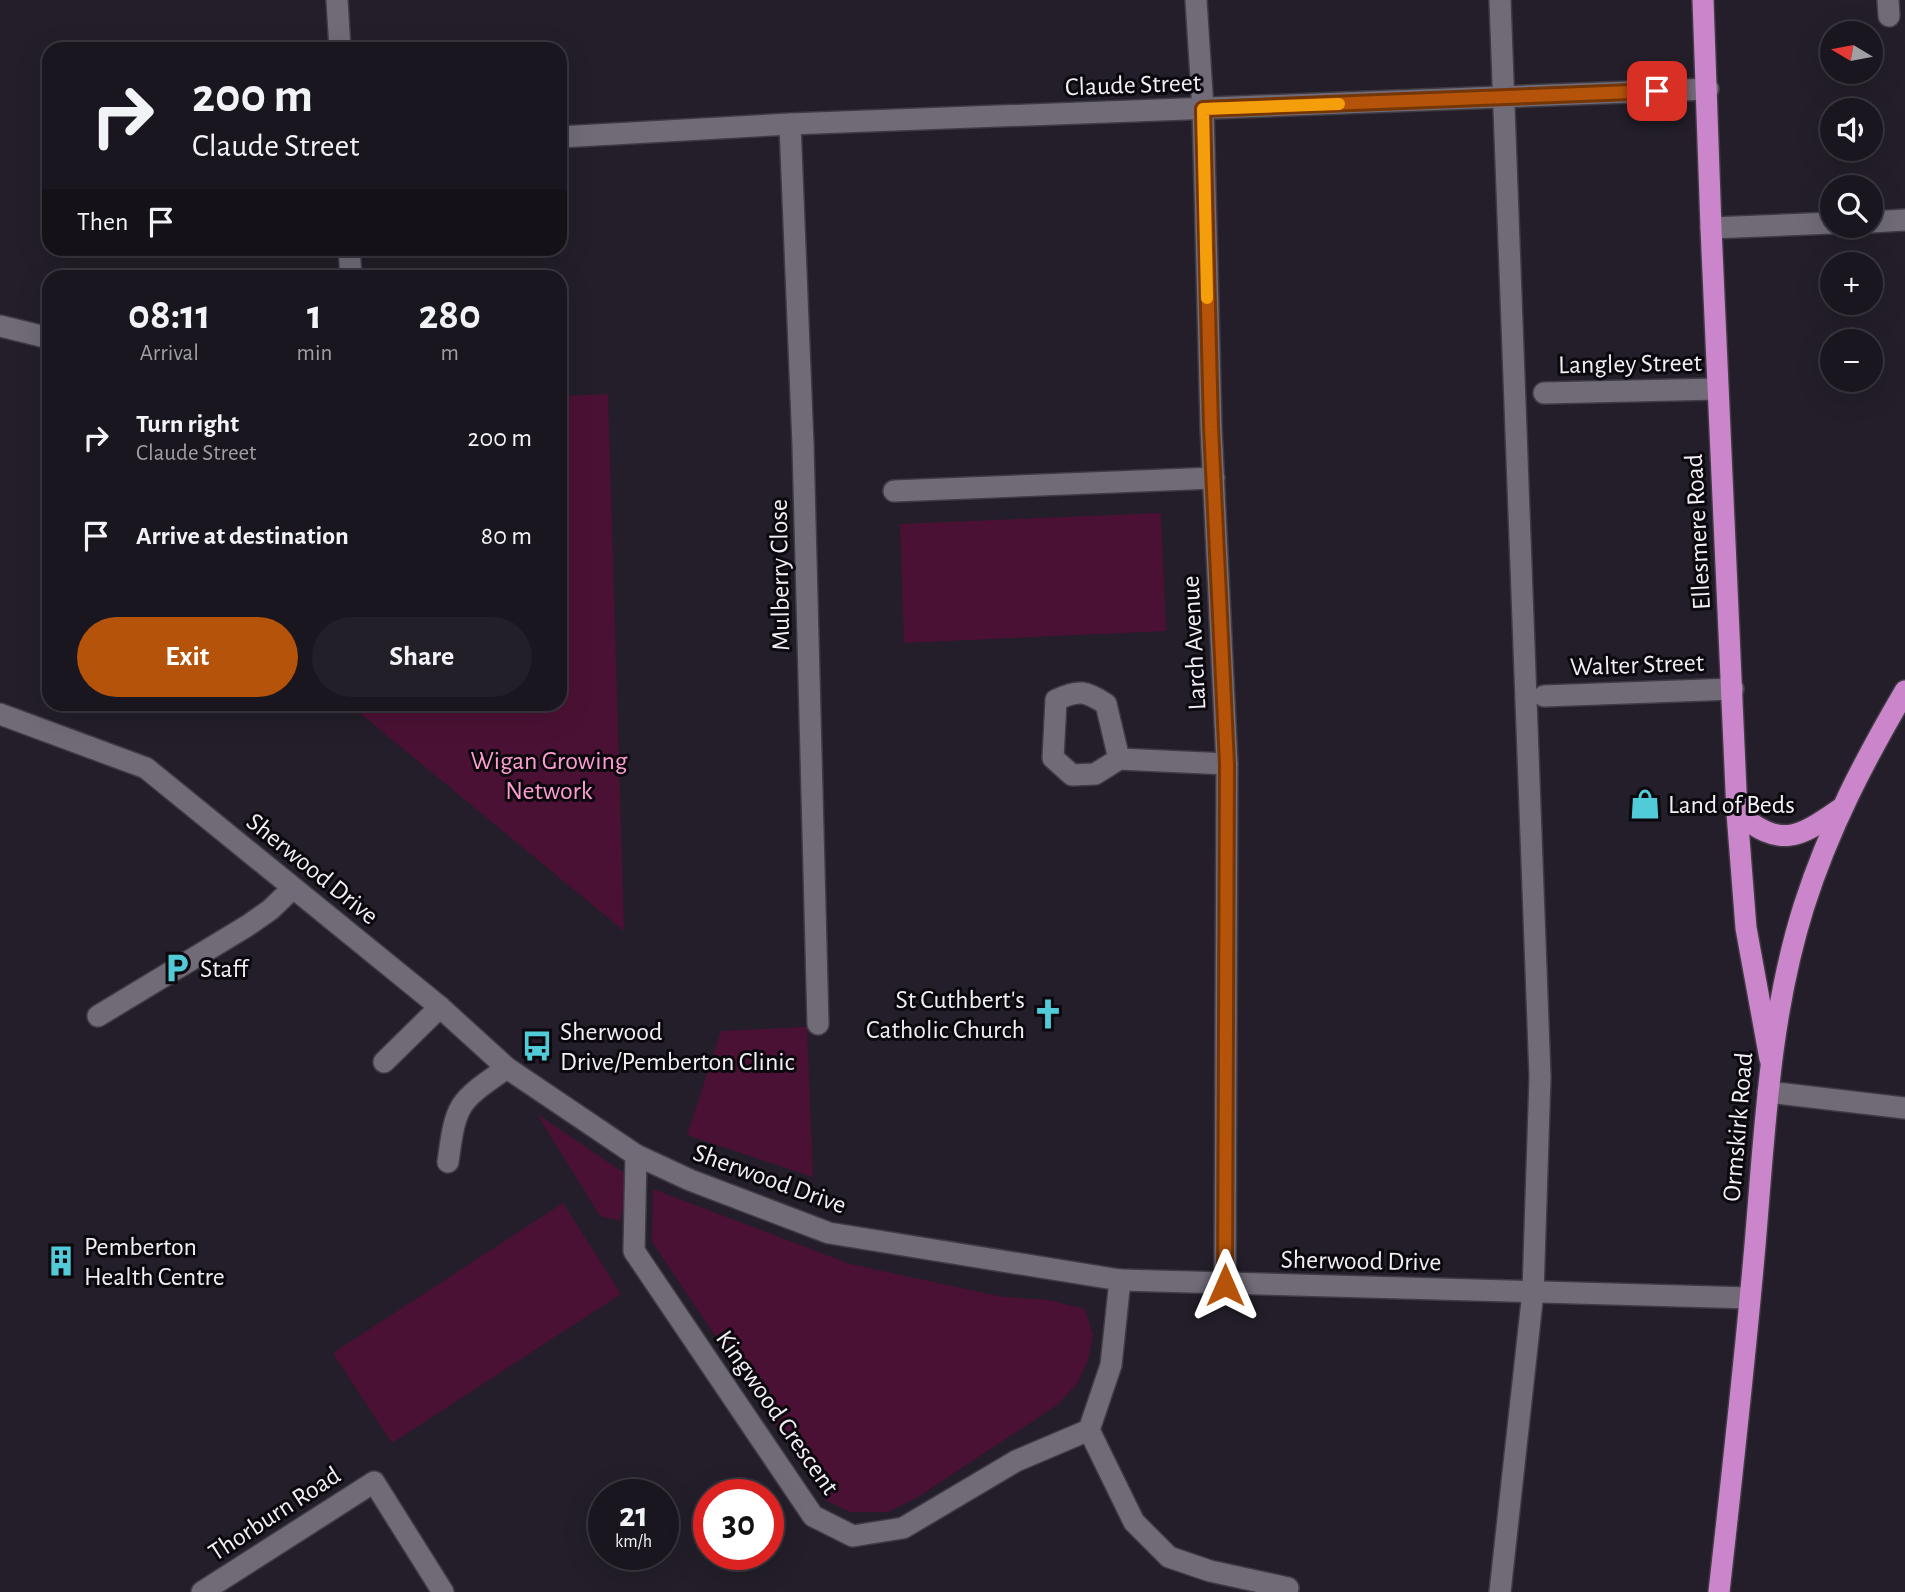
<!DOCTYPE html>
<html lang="en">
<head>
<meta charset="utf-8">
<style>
  body { margin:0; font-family:"Alegreya Sans",sans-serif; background:#231f28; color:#f1f3f6; height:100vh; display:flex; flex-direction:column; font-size:26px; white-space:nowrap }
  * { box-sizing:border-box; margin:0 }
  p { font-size:23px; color:#9f9fa4 }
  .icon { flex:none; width:38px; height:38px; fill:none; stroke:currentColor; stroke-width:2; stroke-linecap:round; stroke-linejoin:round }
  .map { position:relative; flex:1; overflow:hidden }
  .panel { position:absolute; left:42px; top:270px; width:525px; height:441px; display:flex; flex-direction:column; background:#1a161f; border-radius:21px; box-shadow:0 7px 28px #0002,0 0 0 2px #38353d }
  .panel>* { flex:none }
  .top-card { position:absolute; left:42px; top:42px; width:525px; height:214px; border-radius:21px; box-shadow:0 7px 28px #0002,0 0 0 2px #38353d; background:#1a161f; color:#f1f3f6; overflow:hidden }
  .needle { width:46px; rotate:280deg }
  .controls { position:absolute; left:1820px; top:21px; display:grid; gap:14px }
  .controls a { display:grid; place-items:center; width:63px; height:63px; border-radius:50%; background:#1a161f; box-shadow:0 7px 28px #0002,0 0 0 2px #38353d; font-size:35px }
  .speed { position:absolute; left:588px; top:1479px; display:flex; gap:14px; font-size:35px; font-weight:700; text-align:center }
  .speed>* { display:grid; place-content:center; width:91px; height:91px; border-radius:50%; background:#1a161f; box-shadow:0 7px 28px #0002,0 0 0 2px #38353d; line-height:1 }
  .speed small { font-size:18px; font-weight:400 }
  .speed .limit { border:10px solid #d22; background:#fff; color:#111 }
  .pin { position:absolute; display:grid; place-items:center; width:60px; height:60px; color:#fff; margin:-30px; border-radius:14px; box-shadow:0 4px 10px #0006 }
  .me { position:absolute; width:77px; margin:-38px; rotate:0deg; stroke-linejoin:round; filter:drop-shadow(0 0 5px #0008) }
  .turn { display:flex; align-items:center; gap:24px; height:147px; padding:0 35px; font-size:32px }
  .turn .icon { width:91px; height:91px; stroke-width:2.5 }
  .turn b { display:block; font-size:49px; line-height:60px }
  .then { display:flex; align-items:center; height:66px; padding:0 35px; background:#0003; gap:14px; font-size:26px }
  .eta { display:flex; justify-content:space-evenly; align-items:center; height:119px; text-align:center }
  .eta b { font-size:42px; font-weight:700; line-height:49px }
  .cta { display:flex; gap:14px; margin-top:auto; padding:14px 35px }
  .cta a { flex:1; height:80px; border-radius:42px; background:#b45309; color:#fff; font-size:28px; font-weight:700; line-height:80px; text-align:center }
  .cta a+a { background:#231f28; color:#f1f3f6 }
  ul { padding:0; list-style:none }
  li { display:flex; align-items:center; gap:21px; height:98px; padding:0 35px }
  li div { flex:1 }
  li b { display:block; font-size:26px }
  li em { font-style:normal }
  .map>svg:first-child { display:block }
  .green { fill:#4b1134 }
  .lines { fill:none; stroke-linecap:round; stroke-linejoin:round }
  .minor-casing { stroke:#3f3b43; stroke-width:24 }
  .highway-casing { stroke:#3f3b43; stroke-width:24 }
  .minor { stroke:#716b78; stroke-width:21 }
  .highway { stroke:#cb85ca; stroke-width:21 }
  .route-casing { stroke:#753606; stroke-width:18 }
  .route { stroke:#b45309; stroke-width:12 }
  .slow { stroke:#f59e0b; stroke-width:12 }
  .labels { text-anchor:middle; stroke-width:6; stroke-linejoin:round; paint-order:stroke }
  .street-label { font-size:26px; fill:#f2eef6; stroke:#0b090e }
  .park-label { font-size:26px; fill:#fe9cd0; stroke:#0b090e }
  .poi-label { font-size:26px; fill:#f2eef6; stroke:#0b090e; text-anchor:start }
</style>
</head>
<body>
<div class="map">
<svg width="1905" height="1592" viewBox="0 0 1905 1592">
  <rect width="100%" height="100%" fill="#231e29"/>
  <!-- green -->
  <g class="green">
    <path d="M608,394L624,931L349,704H560V396Z"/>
    <path d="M1161,513L1166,631L904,643L900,524Z"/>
    <path d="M807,1027L813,1177L687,1135L721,1031Z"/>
    <path d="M537,1114L630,1177L620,1221L600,1216Z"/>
    <path d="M653,1189L850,1264L1003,1297L1048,1300L1085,1309L1093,1335L1088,1360L1077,1384L1057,1405L918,1497L888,1512H850L827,1501L652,1242Z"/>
    <path d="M563,1203L621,1294L392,1443L333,1353Z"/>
  </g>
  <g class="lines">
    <!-- minor casing -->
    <g class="minor-casing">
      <g id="minor">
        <path d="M337,0L340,49"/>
        <path d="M1196,0L1203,109L1211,427L1227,764L1225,1285"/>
        <path d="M1500,0L1540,1077L1533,1292L1500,1592"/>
        <path d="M1888,0L1889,16"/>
        <path d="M790,124L803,445L818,1024"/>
        <path d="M560,137L790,124L1708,89"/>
        <path d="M1871,222L1905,220"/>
        <path d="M1711,228L1832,223"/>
        <path d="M349,248L351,276"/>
        <path d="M0,326L49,338"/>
        <path d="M1544,393L1718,389"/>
        <path d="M894,491L1214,478"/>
        <path d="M1544,696L1733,689"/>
        <path d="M0,714L146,768L440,1007L507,1068L636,1155L690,1180L829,1233L1120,1280L1750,1298"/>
        <path d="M1119,759L1106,704C1086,691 1079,689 1056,700L1053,758L1072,775L1095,774L1119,759L1227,764"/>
        <path d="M98,1016L247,926L270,910L293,888"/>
        <path d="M384,1062L440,1007"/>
        <path d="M1768,1092L1905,1108"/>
        <path d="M636,1155L634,1251L813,1516L853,1536L903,1528L1016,1461L1089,1430L1111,1365L1120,1280"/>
        <path d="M448,1162C456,1102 458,1102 507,1068"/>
        <path d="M1089,1430L1134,1522L1169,1557L1210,1571L1288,1588"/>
        <path d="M202,1592L374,1482L443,1592"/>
      </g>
    </g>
    <!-- highway casing -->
    <g class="highway-casing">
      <g id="highway">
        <path d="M1703,0L1711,228L1737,813L1746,928L1770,1059"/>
        <path d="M1737,813C1781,848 1797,839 1840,809"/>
        <path d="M1719,1592C1732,1476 1745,1361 1755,1245C1765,1130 1769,1017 1804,906C1829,828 1864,761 1905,691"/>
      </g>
    </g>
    <!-- minor -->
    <use href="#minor" class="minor"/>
    <!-- highway -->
    <use href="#highway" class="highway"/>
  </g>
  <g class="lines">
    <!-- route casing -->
    <g class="route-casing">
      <path id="route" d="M1225,1285L1227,764L1211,427L1203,109L1657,91"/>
    </g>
    <!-- route -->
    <use href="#route" class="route"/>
    <!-- slow -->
    <path class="slow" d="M1207,298L1203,109L1339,104"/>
  </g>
  <!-- icons -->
  <defs>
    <g id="shop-bare" transform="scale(2.415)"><path d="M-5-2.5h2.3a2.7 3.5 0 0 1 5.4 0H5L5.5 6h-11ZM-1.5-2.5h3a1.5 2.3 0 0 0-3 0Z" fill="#52cbd9" stroke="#0b090e" stroke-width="2.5" paint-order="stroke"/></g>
    <g id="parking-bare" transform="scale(2.415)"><path d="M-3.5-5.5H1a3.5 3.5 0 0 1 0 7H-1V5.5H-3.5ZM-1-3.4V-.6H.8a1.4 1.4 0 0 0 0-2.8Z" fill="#52cbd9" stroke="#0b090e" stroke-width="2.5" paint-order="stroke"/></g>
    <g id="church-bare" transform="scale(2.415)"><path d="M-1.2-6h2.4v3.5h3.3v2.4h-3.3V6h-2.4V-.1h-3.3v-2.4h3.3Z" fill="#52cbd9" stroke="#0b090e" stroke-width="2.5" paint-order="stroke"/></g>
    <g id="bus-bare" transform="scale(2.415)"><path d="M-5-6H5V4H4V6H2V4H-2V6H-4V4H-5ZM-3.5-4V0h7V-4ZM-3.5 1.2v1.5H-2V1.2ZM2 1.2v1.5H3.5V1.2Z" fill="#52cbd9" stroke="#0b090e" stroke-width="2.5" paint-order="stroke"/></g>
    <g id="building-bare" transform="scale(2.415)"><path d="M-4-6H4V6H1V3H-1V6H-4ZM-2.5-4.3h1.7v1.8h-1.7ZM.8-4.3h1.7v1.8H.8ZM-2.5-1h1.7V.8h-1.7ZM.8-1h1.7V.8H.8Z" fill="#52cbd9" stroke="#0b090e" stroke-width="2.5" paint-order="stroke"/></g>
  </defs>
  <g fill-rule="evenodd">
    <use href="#shop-bare" x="1645" y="804"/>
    <use href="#parking-bare" x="177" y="968"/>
    <use href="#church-bare" x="1048" y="1014"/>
    <use href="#bus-bare" x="537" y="1046"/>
    <use href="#building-bare" x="61" y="1261"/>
  </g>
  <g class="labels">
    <!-- street labels -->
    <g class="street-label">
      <text transform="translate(1133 84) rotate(-2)" y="9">Claude Street</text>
      <text transform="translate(1630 363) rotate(-1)" y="9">Langley Street</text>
      <text transform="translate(1697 532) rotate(-93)" y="9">Ellesmere Road</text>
      <text transform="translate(779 575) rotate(-91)" y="9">Mulberry Close</text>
      <text transform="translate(1193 643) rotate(-93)" y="9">Larch Avenue</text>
      <text transform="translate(1637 664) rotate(-2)" y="9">Walter Street</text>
      <text transform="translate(313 868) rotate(39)" y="9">Sherwood Drive</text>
      <text transform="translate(1737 1127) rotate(-85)" y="9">Ormskirk Road</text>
      <text transform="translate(770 1178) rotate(20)" y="9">Sherwood Drive</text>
      <text transform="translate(1361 1260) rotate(1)" y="9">Sherwood Drive</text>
      <text transform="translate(778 1412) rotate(55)" y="9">Kingwood Crescent</text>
      <text transform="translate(274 1513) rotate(-33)" y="9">Thorburn Road</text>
    </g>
    <!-- park labels -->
    <g class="park-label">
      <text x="549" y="769">Wigan Growing<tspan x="549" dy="30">Network</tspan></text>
    </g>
    <!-- poi labels -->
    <g class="poi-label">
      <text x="1668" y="813">Land of Beds</text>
      <text x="200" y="977">Staff</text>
      <text x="1025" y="1008" text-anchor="end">St Cuthbert's<tspan x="1025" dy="30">Catholic Church</tspan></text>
      <text x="560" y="1040">Sherwood<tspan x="560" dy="30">Drive/Pemberton Clinic</tspan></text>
      <text x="84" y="1255">Pemberton<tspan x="84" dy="30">Health Centre</tspan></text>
    </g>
  </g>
</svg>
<div class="controls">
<a><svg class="needle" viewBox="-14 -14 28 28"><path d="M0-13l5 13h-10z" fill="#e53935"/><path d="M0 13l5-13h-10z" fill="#9f9fa4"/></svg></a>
<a><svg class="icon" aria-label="sound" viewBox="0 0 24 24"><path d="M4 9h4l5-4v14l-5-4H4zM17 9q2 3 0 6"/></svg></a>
<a><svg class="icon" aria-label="search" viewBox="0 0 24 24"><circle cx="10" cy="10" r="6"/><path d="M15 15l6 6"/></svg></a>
<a>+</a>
<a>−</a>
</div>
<div class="speed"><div>21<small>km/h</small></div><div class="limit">30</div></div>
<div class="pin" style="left:1657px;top:91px;background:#d93025"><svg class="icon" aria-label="arrive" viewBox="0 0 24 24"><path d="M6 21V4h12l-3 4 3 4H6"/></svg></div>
<svg class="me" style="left:1225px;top:1285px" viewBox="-20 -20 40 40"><path d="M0-17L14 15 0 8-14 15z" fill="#b45309" stroke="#fff" stroke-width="4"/></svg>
<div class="top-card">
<div class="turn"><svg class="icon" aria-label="right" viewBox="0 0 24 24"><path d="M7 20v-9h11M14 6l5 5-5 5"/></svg><div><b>200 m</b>Claude Street</div></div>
<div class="then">Then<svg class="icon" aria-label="arrive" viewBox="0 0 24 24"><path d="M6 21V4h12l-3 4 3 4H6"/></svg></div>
</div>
<section class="panel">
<div class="eta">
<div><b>08:11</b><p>Arrival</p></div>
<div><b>1</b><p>min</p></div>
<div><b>280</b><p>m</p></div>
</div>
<ul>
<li><svg class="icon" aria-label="right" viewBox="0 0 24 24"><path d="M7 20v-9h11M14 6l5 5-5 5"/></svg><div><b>Turn right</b><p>Claude Street</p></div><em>200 m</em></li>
<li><svg class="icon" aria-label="arrive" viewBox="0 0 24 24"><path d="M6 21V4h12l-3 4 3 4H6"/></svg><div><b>Arrive at destination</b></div><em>80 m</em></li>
</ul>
<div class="cta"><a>Exit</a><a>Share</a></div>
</section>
</div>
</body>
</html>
